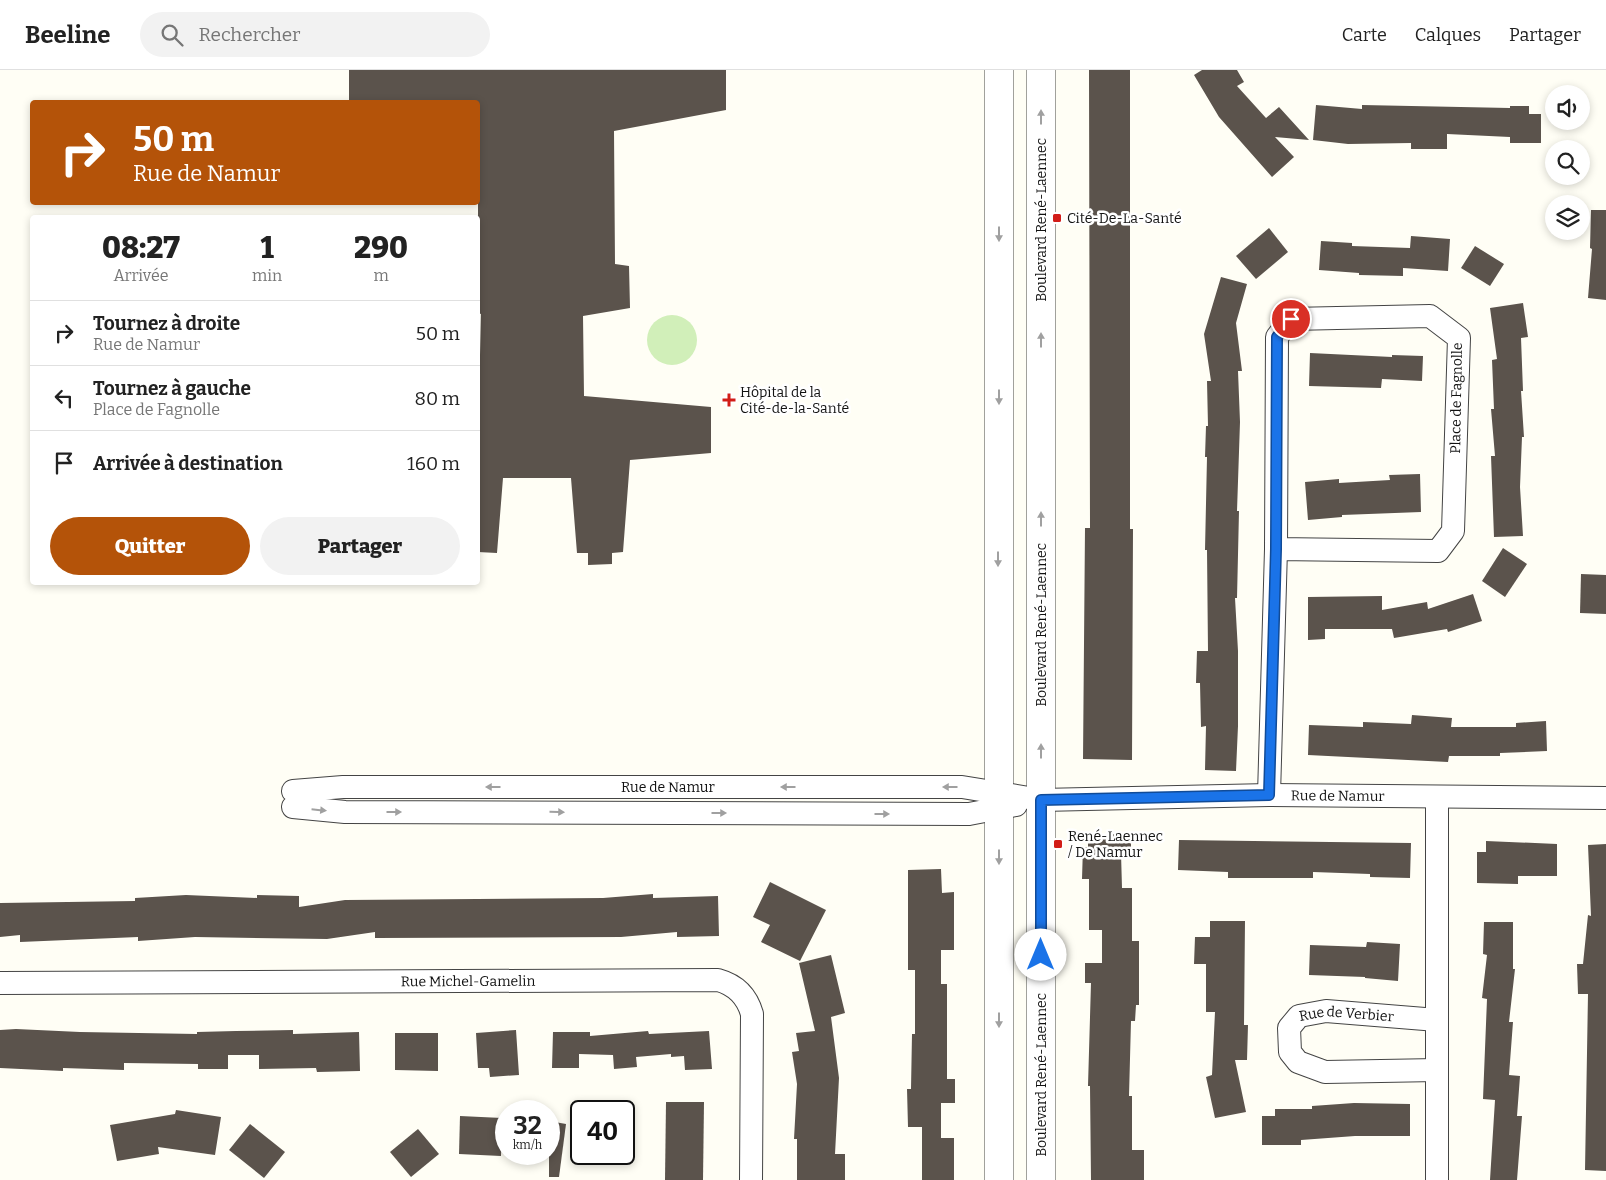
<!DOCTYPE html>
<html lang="fr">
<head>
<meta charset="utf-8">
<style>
  body { margin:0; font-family:Bitter,serif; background:#f2f2f2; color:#222; height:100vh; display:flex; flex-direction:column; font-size:19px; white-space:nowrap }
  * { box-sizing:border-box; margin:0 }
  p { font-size:16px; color:#767676 }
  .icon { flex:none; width:28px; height:28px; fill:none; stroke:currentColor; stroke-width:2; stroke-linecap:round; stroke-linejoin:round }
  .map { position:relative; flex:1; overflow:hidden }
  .details { position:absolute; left:30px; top:145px; width:450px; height:370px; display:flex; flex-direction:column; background:#fff; border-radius:5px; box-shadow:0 2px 8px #0003 }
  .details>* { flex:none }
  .banner { position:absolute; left:30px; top:30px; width:450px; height:105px; border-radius:5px; box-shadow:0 2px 8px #0003; background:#b45309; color:#fff; overflow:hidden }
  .tools { position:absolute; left:1545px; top:15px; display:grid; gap:10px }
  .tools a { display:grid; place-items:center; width:45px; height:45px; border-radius:50%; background:#fff; box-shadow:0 2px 8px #0003; font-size:25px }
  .speed { position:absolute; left:495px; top:1030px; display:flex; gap:10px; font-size:25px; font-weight:700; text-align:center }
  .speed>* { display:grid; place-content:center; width:65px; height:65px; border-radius:50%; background:#fff; box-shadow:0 2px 8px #0003; line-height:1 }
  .speed small { font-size:12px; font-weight:400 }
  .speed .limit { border:2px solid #111; border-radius:8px; background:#fff; color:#111 }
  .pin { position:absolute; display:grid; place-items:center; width:42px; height:42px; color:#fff; margin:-21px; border:2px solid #fff; border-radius:50%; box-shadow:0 1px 5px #0007 }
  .me { position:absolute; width:55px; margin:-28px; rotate:0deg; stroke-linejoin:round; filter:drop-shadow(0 0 4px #0008) }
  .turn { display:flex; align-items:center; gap:18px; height:105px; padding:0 20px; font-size:22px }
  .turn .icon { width:65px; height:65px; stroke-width:2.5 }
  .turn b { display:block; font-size:35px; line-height:42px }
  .eta { display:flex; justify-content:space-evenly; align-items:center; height:85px; text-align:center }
  .eta b { font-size:30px; font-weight:800; line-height:35px }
  .action { display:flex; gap:10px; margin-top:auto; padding:10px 20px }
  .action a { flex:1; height:58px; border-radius:30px; background:#b45309; color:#fff; font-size:20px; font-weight:800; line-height:58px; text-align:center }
  .action a+a { background:#f2f2f2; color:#222 }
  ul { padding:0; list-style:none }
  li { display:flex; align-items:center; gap:15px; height:65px; padding:0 20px; border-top:1px solid #e0e0e0 }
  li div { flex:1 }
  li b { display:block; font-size:19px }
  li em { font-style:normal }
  header { display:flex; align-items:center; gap:30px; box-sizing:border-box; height:70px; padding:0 25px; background:#fff; border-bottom:1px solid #e0e0e0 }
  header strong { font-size:24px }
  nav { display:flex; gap:28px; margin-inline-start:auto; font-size:18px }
  .search { width:350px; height:45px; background:#f2f2f2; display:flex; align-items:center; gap:12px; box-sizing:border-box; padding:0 18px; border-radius:28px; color:#767676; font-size:19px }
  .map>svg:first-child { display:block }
  .green { fill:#d1efb9 }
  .building { fill:#5b534c }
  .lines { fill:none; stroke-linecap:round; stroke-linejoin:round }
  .minor-casing { stroke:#444; stroke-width:24 }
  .tertiary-casing { stroke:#444; stroke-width:29 }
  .minor { stroke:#fff; stroke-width:22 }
  .tertiary { stroke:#fff; stroke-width:28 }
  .oneway { fill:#a0a0a0 }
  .route-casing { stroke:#114b97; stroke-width:12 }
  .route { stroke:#1a73e8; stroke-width:9 }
  .poi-dot { fill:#d21d18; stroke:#fff; stroke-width:2 }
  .labels { text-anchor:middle; stroke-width:5; stroke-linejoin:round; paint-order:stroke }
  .poi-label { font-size:14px; fill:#111; stroke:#fff; text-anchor:start }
  .street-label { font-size:14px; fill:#111; stroke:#fff }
</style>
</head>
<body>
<header>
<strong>Beeline</strong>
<div class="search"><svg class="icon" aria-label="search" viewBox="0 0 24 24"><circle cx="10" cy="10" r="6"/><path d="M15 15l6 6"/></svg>Rechercher</div>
<nav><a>Carte</a><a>Calques</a><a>Partager</a></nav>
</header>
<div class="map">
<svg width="1606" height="1110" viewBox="0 0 1606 1110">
  <rect width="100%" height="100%" fill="#fffef5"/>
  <!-- green -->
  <circle class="green" cx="672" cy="270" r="25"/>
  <!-- building -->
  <g class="building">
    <path d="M349,0H726V40L614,61L615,194L629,196L630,238L583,246L584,326L711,337V383L630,390L623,482L612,483V494L588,495V483H577L571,408H503L497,483L478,482V327L479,326L481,244L478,243V32H349Z"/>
    <path d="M1089,0H1130V459H1133L1132,690L1083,689L1085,458H1090Z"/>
    <path d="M1202,0H1237L1244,12L1237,16L1266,48L1279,37L1309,70L1275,67L1294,87L1272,107L1219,47L1194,5Z"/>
    <path d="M1316,35L1362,39V35L1510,38V36H1529V44H1541V73H1510V67L1447,64V79H1411V73L1348,74L1313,70Z"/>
    <path d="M1591,140H1606V230L1588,228L1592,179L1590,178Z"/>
    <path d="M1269,158L1288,182L1256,209L1236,186Z"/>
    <path d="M1411,166L1450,169L1448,201L1403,198V206L1359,205V203L1319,200L1321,171L1352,173V176L1410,178Z"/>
    <path d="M1475,176L1504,194L1490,216L1461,198Z"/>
    <path d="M1221,207L1247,214L1236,253L1242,301H1238L1240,352L1237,441H1239L1237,528H1235L1238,581V656L1236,701L1205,700L1206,656L1201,657L1200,613H1196L1197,581H1208L1207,480H1205L1207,387H1205L1206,356H1208L1207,311H1211L1204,264Z"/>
    <path d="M1523,233L1528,267L1521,268L1523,321H1521L1524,367H1522L1520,417L1523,466L1494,467L1491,386H1495L1491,339H1494L1492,290L1497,289L1490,238Z"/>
    <path d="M1310,283L1392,287V285L1423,286L1422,311L1382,309L1381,318L1309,316Z"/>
    <path d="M1420,404L1421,442L1342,445V447L1308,450L1305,412L1339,409V413L1390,410L1389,405Z"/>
    <path d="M1503,478L1527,494L1505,527L1482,511Z"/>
    <path d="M1581,504L1606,505V544L1580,543Z"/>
    <path d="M1473,524L1482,551L1448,562L1447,559L1394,568L1392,559H1325V569L1308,570V527L1382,526V540L1427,532L1428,539Z"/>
    <path d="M1412,645L1452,648L1451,657H1516V653L1546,651L1547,681L1500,683V686H1449L1448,692L1308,685L1309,655L1363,657V652L1411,654Z"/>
    <path d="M1088,764H1122V767H1131V783H1121L1122,818H1132V871H1139V935H1136L1135,951H1131L1129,1026H1132V1080H1144V1110H1091L1090,1016H1088L1091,913H1085V893H1102V860H1089V809H1082L1083,777H1088Z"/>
    <path d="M1179,770L1411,773L1410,808L1370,807V804L1313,802V808H1228V802L1178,800Z"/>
    <path d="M1486,771L1557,774V806H1518V814L1477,813V782H1486Z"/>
    <path d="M1606,774V1101L1585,1100L1588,924H1578L1577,894H1583L1588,845L1591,846L1588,775Z"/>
    <path d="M941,799L942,823L954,822V880H941V914H947V1009H955V1033H941V1068H954V1110H922V1057H908L907,1019H911L912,964H915V900H908V800Z"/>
    <path d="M770,812L826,840L800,891L761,872L770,855L753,847Z"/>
    <path d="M653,824V828L718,826L719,866L677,867V862L621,867L375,868V862L327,869L195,867L138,871V867L20,872V865L0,867V833L135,831V828L186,825L257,828V825L299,826V837L345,830L603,828Z"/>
    <path d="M1210,851H1245L1244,955H1248L1247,990H1235L1246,1042L1215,1048L1206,1007L1212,1005L1215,942H1206V894H1194L1195,867H1210Z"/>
    <path d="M1484,852H1513V899H1515L1509,952H1513L1509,1005L1520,1006L1517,1046H1522L1517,1110H1490L1495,1030L1483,1029L1487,929L1482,928L1487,885L1483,884Z"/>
    <path d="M1367,872L1400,874L1398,911L1365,908V907L1309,905L1310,875L1366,877Z"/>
    <path d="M831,885L845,943L831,947L839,1008L835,1084H845V1110H797V1069H794L797,1014L792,982L799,981L796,963L815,961L799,893Z"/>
    <path d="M16,959L80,962L197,964V962L236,961L293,960V964L359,962L360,1001L317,1002L316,998L259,999V985H228V999H198V994L124,993V1000L63,998V1001L0,998V960Z"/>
    <path d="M516,960L519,1005L490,1007L489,998H478L476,963Z"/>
    <path d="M648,961L649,964L709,961L712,999L685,1000L684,986L671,987V984L636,987L637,997L614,999L613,985L579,984V998H552L553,962H590V966Z"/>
    <path d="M395,963H438V1001L395,1000Z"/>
    <path d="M666,1032H704L703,1110H665Z"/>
    <path d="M1354,1033L1410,1034V1066H1355L1301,1070V1075H1262V1046H1275V1039H1312V1036Z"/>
    <path d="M176,1040L221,1047L215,1085L158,1077L159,1084L117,1091L110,1055L175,1044Z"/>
    <path d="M460,1046L502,1048L501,1086L459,1084Z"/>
    <path d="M549,1051L566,1054L559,1107H549Z"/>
    <path d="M250,1054L285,1082L264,1108L229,1080Z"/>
    <path d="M418,1059L439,1084L411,1107L390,1082Z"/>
  </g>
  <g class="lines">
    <!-- minor casing -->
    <g class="minor-casing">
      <g id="minor">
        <path id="s1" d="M293,721L343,717H962L1041,730L1269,725L1606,728"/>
        <path d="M1269,725L1276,479L1277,267L1291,249L1430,246L1459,268L1453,461L1438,481L1276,479"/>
        <path d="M293,737L345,742L969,744L1016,735"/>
        <path id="s2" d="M0,913L718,910C736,915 747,926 752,944L751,1110"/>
        <path id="s3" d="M1437,1000L1325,1002L1298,992L1290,982L1289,958L1299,946L1326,941L1437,950"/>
        <path d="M1437,1110V727"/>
      </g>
    </g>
    <!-- tertiary casing -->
    <g class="tertiary-casing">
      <g id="tertiary">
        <path d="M1041,0V1110"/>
        <path d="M999,1110V0"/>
      </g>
    </g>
    <!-- minor -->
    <use href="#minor" class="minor"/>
    <!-- tertiary -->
    <use href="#tertiary" class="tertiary"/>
  </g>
  <!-- one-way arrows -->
  <defs><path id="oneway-solid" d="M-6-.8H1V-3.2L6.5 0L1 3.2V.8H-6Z" transform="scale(1.25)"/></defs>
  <g class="oneway">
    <use href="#oneway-solid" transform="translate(1041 47) rotate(-90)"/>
    <use href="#oneway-solid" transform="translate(999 164) rotate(90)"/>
    <use href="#oneway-solid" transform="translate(1041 270) rotate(-90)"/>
    <use href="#oneway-solid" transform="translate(999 327) rotate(90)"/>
    <use href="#oneway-solid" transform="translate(1041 449) rotate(-90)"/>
    <use href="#oneway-solid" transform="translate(998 489) rotate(90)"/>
    <use href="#oneway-solid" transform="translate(1041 681) rotate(-90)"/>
    <use href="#oneway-solid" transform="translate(493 717) rotate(180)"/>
    <use href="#oneway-solid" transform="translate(788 717) rotate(180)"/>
    <use href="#oneway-solid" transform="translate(950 717) rotate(180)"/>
    <use href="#oneway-solid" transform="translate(319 740) rotate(6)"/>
    <use href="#oneway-solid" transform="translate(394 742)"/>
    <use href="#oneway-solid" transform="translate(557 742) rotate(1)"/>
    <use href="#oneway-solid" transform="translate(719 743)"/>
    <use href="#oneway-solid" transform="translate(882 744)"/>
    <use href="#oneway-solid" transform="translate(999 787) rotate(90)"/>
    <use href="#oneway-solid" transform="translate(999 950) rotate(90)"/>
  </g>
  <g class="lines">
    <!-- route casing -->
    <g class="route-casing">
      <path id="route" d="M1041,885V730L1269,725L1276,479L1277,267L1291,249"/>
    </g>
    <!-- route -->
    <use href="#route" class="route"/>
  </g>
  <!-- markers -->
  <g class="poi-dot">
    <rect x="1052" y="143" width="10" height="10" rx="2.5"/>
    <path d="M726.5 322.5h5v5h5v5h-5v5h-5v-5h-5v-5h5z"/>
    <rect x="1053" y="769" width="10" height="10" rx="2.5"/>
  </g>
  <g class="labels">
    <!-- poi labels -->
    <g class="poi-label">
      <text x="1067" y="153">Cité-De-La-Santé</text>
      <text x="740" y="327">Hôpital de la<tspan x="740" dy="16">Cité-de-la-Santé</tspan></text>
      <text x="1068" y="771">René-Laennec<tspan x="1068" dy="16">/ De Namur</tspan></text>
    </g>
    <!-- street labels -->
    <g class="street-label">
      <text transform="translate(1041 150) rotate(-90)" y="5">Boulevard René-Laennec</text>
      <text transform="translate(1456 328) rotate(-89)" y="5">Place de Fagnolle</text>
      <text transform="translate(1041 555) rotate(-90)" y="5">Boulevard René-Laennec</text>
      <text dy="5" stroke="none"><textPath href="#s1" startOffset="375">Rue de Namur</textPath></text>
      <text dy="5" stroke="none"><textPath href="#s1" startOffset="1046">Rue de Namur</textPath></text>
      <text dy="5" stroke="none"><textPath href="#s2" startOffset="468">Rue Michel-Gamelin</textPath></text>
      <text dy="5" stroke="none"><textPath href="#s3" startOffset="241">Rue de Verbier</textPath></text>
      <text transform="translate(1041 1005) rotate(-90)" y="5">Boulevard René-Laennec</text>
    </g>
  </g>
</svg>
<div class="tools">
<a><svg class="icon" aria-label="sound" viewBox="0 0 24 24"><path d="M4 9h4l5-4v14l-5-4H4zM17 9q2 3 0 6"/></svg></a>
<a><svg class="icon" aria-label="search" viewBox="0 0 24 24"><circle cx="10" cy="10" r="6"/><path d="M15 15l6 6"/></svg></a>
<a><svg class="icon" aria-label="layers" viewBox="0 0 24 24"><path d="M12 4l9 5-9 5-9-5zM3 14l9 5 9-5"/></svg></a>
</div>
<div class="speed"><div>32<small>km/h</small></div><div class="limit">40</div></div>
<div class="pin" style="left:1291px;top:249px;background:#d93025"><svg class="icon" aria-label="arrive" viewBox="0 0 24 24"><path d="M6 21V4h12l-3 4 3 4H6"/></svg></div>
<svg class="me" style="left:1041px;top:885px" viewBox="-20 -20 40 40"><circle r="19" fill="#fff"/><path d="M0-13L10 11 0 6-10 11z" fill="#1a73e8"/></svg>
<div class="banner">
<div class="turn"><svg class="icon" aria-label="right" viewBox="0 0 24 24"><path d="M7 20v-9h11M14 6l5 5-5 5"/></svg><div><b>50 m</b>Rue de Namur</div></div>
</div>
<section class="details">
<div class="eta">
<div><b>08:27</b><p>Arrivée</p></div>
<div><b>1</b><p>min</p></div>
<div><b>290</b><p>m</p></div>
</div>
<ul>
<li><svg class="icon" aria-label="right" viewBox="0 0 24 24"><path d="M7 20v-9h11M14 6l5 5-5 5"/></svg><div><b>Tournez à droite</b><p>Rue de Namur</p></div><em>50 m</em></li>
<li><svg class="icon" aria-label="left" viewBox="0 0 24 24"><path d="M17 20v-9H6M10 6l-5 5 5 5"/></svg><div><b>Tournez à gauche</b><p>Place de Fagnolle</p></div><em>80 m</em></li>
<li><svg class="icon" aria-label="arrive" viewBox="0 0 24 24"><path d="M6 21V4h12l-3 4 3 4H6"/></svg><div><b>Arrivée à destination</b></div><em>160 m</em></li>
</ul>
<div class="action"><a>Quitter</a><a>Partager</a></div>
</section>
</div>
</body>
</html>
